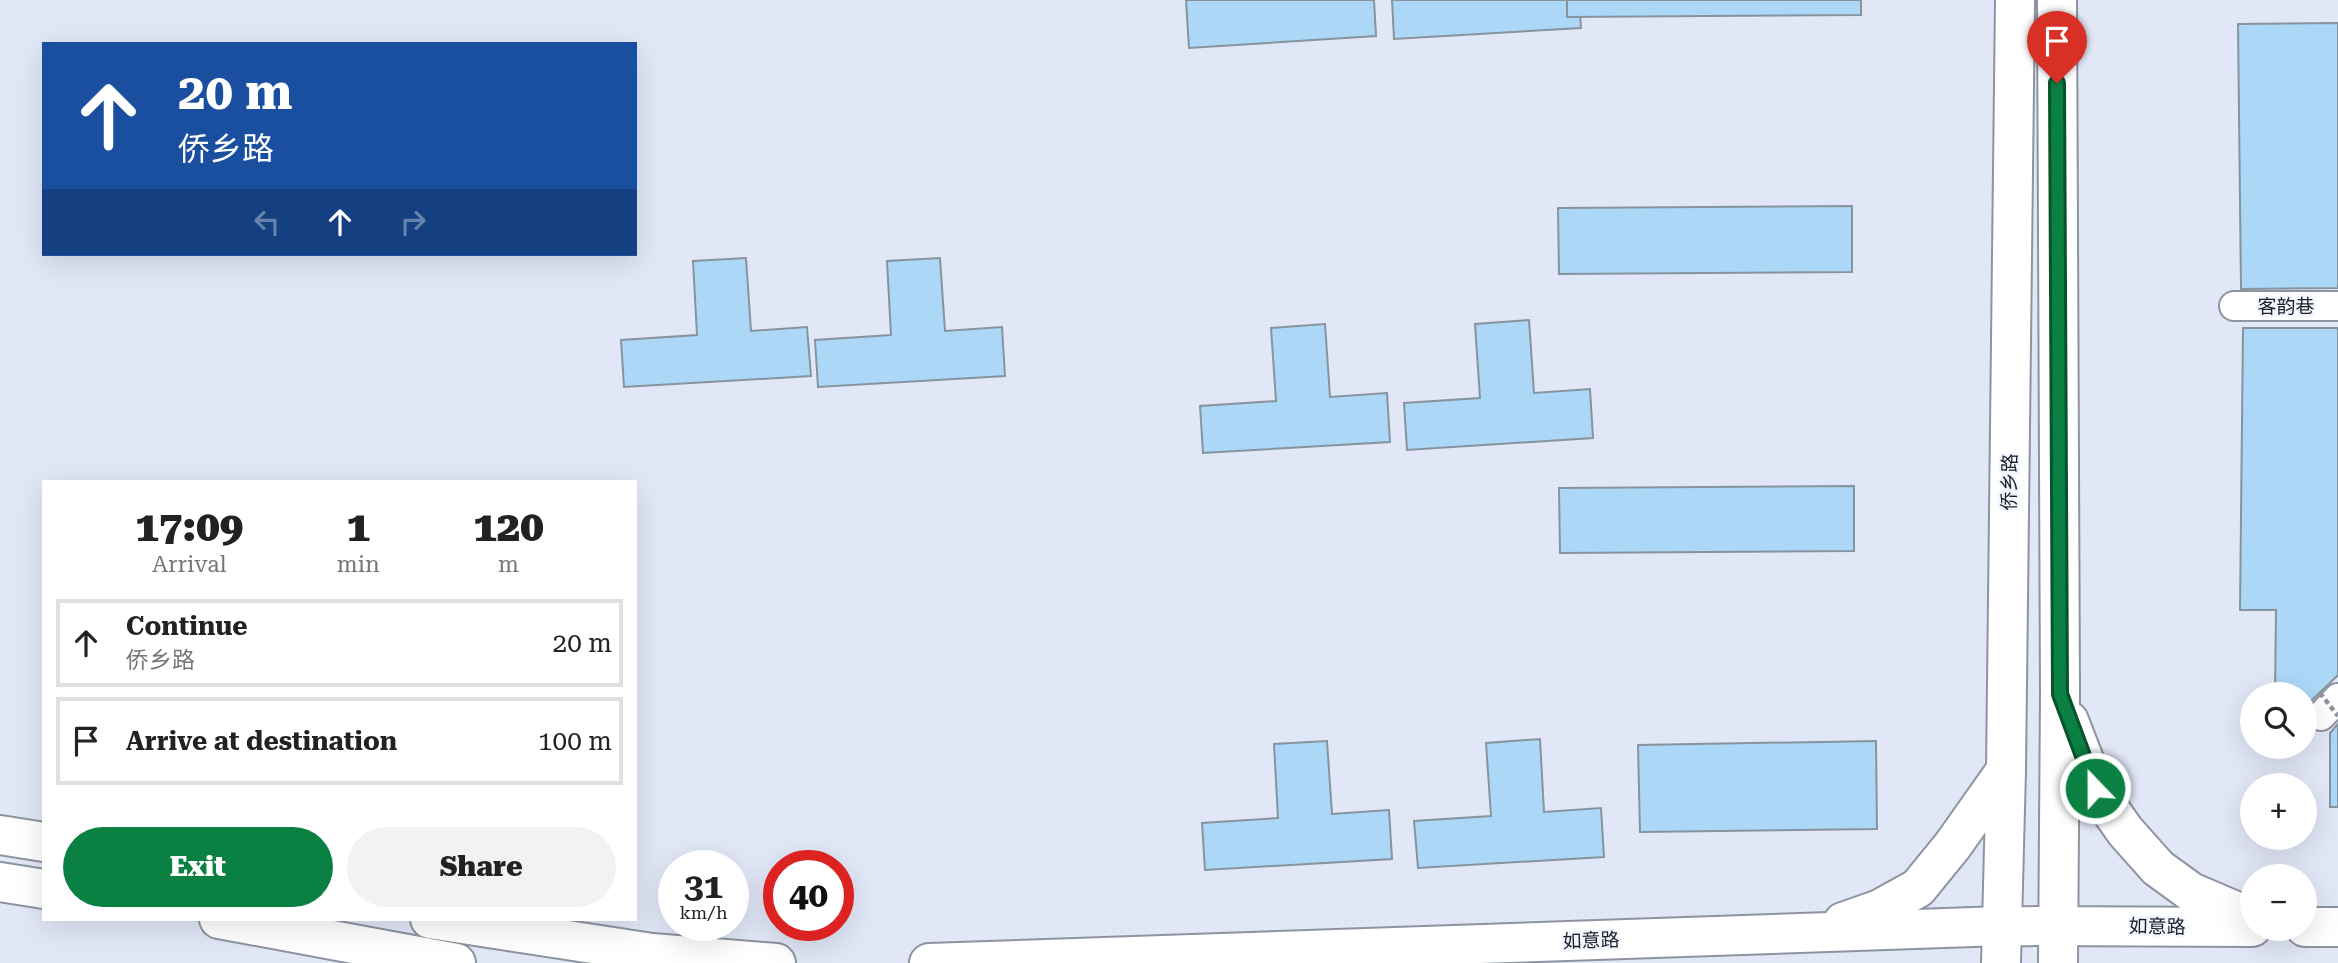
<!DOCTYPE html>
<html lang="en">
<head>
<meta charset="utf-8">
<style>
  body { margin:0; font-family:"Roboto Serif","Noto Sans SC",serif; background:#f2f2f2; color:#222; height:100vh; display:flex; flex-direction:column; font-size:26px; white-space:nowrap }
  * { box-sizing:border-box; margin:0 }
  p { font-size:23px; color:#767676 }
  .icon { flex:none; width:38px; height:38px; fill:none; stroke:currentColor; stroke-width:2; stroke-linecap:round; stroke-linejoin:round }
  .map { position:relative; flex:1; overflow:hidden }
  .sheet { position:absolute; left:42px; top:480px; width:595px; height:441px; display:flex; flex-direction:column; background:#fff; border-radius:0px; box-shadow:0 7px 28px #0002 }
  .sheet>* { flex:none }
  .guide { position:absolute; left:42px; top:42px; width:595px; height:214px; border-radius:0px; box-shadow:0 7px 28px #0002; background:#1a4fa0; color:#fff; overflow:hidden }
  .tools { position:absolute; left:2240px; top:682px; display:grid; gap:14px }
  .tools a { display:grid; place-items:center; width:77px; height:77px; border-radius:50%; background:#fff; box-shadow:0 7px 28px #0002; font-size:35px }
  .speed { position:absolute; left:658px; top:850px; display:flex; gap:14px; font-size:35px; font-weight:700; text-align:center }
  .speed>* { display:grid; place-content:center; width:91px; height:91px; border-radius:50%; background:#fff; box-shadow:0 7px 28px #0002; line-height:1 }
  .speed small { font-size:18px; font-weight:400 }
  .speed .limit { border:10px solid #d22; background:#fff; color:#111 }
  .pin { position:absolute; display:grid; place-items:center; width:60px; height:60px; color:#fff; margin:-72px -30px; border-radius:50% 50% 50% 0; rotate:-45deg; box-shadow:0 0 7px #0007 }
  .pin .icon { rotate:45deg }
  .me { position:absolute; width:77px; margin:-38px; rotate:338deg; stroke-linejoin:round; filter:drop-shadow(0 0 5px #0008) }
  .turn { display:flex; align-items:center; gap:24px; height:147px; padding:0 21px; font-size:32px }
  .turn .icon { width:91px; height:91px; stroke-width:2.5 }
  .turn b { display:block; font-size:49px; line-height:60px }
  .lanes { display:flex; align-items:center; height:66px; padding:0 21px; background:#0003; justify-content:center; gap:35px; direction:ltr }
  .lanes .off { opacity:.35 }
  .eta { display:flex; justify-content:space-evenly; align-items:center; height:119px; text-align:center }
  .eta b { font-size:42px; font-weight:800; line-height:49px }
  .action { display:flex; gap:14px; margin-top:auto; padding:14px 21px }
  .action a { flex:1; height:80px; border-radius:42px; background:#0b8043; color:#fff; font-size:28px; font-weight:800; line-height:80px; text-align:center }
  .action a+a { background:#f2f2f2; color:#222 }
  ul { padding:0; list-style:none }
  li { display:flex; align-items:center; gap:21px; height:88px; margin:0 14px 10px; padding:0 7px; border:4px solid #e0e0e0; border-radius:0px }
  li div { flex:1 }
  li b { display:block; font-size:26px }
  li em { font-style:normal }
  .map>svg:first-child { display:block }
  .building { fill:#acd7f7; stroke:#86949e; stroke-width:2 }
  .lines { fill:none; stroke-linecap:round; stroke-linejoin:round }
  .pedestrian-casing { stroke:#8d93a1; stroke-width:32 }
  .tertiary-casing { stroke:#8d93a1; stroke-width:42 }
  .pedestrian { stroke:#fff; stroke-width:28 }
  .tertiary { stroke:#fff; stroke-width:38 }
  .path-bridge { stroke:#9094a0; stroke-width:4.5; stroke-dasharray:5 3.5; stroke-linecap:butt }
  .route-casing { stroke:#07532c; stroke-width:18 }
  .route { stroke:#0b8043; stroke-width:12 }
  .labels { text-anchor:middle; stroke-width:5; stroke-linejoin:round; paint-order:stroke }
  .street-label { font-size:19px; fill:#1e2026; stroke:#f1f5fe }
</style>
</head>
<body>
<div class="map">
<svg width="2338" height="963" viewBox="0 0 2338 963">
  <rect width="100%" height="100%" fill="#e1e7f7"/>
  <!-- building -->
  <g class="building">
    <path d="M1186,0H1374L1376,36L1189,48Z"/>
    <path d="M1392,0H1579L1581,28L1394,39Z"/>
    <path d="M1567,0H1861V15L1567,17Z"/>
    <path d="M2338,23V288L2241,289L2238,24Z"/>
    <path d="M1852,206V272L1559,274L1558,208Z"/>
    <path d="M746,258L751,331L807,327L811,376L624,387L621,340L697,335L693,261Z"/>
    <path d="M940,258L945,331L1002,327L1005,376L818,387L815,340L891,335L887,261Z"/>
    <path d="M1529,320L1534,393L1590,389L1593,438L1407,450L1404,403L1480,398L1475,324Z"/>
    <path d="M1325,324L1330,397L1387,393L1390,442L1203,453L1200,406L1276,401L1271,328Z"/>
    <path d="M2243,328H2338V675L2310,702H2305V695H2275L2276,610H2240Z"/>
    <path d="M1854,486V551L1560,553L1559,488Z"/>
    <path d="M2338,724V807H2330V733Z"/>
    <path d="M1540,739L1544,812L1601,808L1604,857L1418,868L1414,821L1491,816L1486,743Z"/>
    <path d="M1327,741L1332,814L1389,810L1392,859L1205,870L1202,823L1278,818L1274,744Z"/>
    <path d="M1876,741L1877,829L1640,832L1638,745Z"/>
  </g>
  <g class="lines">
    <!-- pedestrian casing -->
    <g class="pedestrian-casing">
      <g id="pedestrian">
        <path d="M2234,306H2338"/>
        <path d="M2321,716L2338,698"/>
      </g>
    </g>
    <!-- tertiary casing -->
    <g class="tertiary-casing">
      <g id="tertiary">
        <path d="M2057,0L2060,694L2058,963"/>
        <path d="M2069,721L2095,788L2125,831L2158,868L2191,892L2252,918"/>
        <path d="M0,835L44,842"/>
        <path d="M0,882L44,889"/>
        <path d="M219,919L456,963"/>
        <path d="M430,919L652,953L776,963"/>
        <path d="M1843,922L1880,909L1918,888L1953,845L2006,770"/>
        <path d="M2305,927H2338"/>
        <path d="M929,963L2002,926L2252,927"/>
        <path d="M2001,963L2006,770L2015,0"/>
      </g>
    </g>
    <!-- pedestrian -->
    <use href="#pedestrian" class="pedestrian"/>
    <!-- tertiary -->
    <use href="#tertiary" class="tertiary"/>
    <!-- path-bridge -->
    <path class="path-bridge" d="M2320,693L2338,716"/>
  </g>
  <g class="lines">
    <!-- route casing -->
    <g class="route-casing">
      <path id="route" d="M2057,83L2060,694L2095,788"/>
    </g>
    <!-- route -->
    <use href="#route" class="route"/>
  </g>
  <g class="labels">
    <!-- street labels -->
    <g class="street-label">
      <text x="2286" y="313">客韵巷</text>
      <text transform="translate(2009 482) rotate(-89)" y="7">侨乡路</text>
      <text transform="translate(2157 926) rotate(1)" y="7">如意路</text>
      <text transform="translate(1591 940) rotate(-2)" y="7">如意路</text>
    </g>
  </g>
</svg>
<div class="tools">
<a><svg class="icon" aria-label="search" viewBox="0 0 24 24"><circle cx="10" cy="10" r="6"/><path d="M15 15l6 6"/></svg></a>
<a>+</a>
<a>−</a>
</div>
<div class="speed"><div>31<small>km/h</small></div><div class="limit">40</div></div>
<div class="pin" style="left:2057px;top:83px;background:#d93025"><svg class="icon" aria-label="arrive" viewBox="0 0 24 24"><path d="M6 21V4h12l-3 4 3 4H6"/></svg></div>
<svg class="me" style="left:2095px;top:788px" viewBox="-20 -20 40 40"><circle r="17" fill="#0b8043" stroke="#fff" stroke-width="3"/><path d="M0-11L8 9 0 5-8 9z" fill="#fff"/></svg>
<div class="guide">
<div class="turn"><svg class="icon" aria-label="ahead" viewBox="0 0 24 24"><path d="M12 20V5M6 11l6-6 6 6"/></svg><div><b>20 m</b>侨乡路</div></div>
<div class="lanes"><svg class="icon off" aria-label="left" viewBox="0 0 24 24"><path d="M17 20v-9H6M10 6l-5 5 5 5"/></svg><svg class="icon" aria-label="ahead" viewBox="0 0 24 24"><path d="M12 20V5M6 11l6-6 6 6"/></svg><svg class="icon off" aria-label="right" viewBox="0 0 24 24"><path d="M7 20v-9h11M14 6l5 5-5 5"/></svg></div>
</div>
<section class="sheet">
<div class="eta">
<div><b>17:09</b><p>Arrival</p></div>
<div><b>1</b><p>min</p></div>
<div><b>120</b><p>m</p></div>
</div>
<ul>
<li><svg class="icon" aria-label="ahead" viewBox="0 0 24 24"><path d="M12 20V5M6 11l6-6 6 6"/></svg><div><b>Continue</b><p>侨乡路</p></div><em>20 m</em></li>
<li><svg class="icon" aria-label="arrive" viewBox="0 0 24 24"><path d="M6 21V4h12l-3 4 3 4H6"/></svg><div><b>Arrive at destination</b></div><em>100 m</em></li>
</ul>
<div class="action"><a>Exit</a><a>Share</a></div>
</section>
</div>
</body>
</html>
